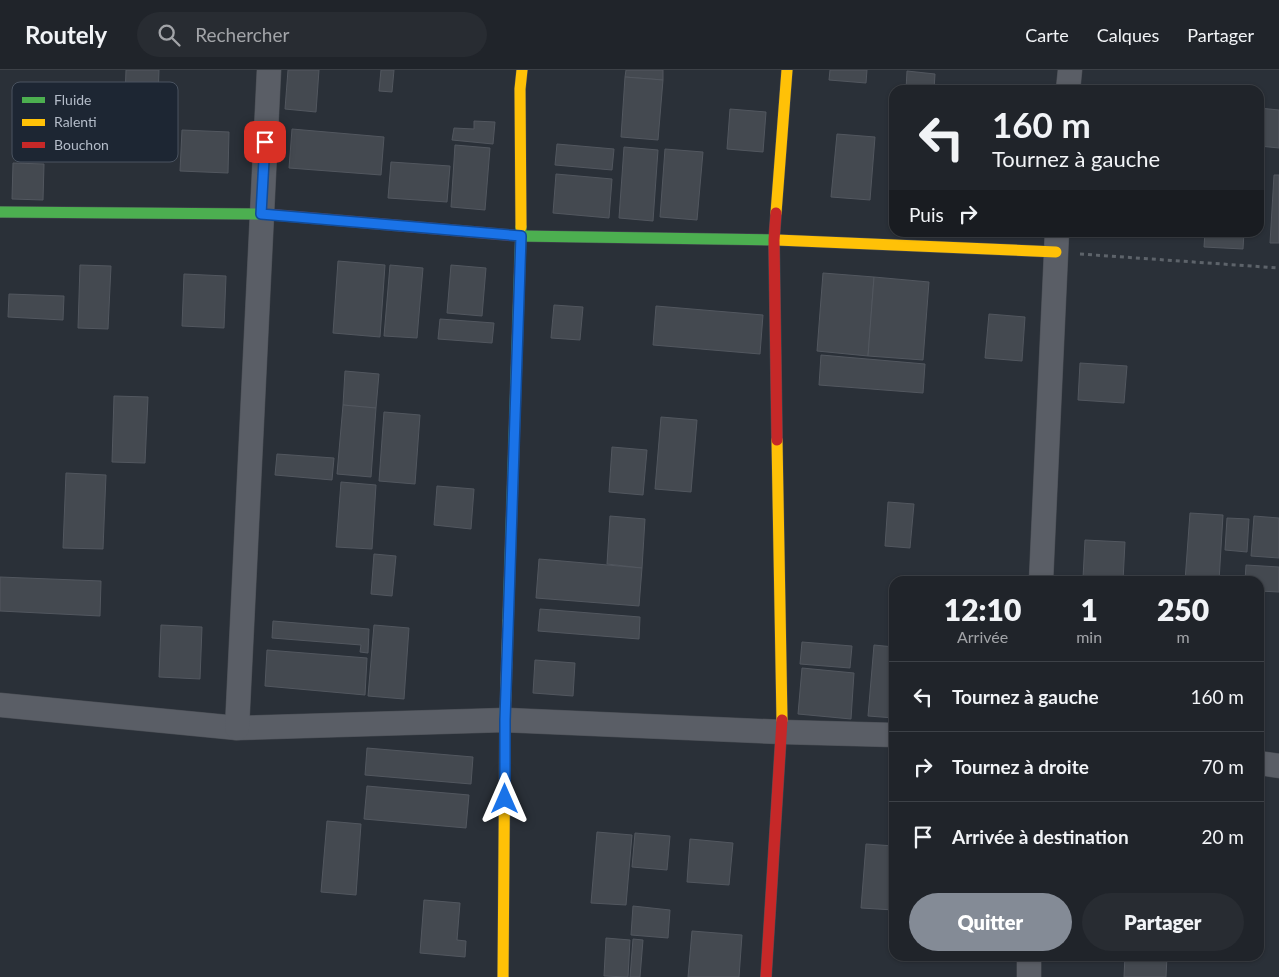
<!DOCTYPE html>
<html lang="fr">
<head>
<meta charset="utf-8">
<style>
  body { margin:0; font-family:Lato,sans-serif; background:#282c32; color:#f1f3f6; height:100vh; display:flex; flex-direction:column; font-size:19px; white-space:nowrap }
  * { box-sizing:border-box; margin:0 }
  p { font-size:16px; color:#a2a4a8 }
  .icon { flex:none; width:28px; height:28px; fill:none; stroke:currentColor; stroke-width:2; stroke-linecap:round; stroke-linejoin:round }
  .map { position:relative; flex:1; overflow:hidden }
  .drawer { position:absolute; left:889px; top:506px; width:375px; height:385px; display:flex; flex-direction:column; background:#20242a; border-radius:15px; box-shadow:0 1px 4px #0004,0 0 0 1px #3d4147 }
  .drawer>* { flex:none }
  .guide { position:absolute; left:889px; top:15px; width:375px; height:152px; border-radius:15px; box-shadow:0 1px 4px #0004,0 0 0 1px #3d4147; background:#20242a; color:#f1f3f6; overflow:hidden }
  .pin { position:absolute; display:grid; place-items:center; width:42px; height:42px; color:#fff; margin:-21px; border-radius:10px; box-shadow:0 2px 8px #0006 }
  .me { position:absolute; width:55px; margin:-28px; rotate:0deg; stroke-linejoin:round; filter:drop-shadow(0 0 4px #0008) }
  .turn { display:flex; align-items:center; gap:18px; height:105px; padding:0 20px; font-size:22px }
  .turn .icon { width:65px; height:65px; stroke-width:2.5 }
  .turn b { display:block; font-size:35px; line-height:42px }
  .then { display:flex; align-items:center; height:48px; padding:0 20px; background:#0003; gap:10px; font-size:19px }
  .eta { display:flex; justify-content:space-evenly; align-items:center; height:85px; text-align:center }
  .eta b { font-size:30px; font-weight:800; line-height:35px }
  .action { display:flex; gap:10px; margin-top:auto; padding:10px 20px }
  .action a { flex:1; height:58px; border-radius:30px; background:#848b96; color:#fff; font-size:20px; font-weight:800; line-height:58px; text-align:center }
  .action a+a { background:#282c32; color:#f1f3f6 }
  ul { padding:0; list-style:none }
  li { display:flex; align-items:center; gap:15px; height:70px; padding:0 20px; border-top:1px solid #3d4147 }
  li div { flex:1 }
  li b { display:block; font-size:19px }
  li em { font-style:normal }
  header { display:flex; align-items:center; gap:30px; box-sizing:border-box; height:70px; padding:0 25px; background:#20242a; border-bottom:1px solid #3d4147 }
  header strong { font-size:24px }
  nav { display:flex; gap:28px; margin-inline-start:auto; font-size:18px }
  .search { width:350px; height:45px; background:#282c32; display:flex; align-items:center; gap:12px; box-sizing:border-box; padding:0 18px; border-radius:28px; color:#a2a4a8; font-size:19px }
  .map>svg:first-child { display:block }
  .building { fill:#444950; stroke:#52575f }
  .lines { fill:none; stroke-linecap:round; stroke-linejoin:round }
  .street-casing { stroke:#484c53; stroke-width:25 }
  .fast-casing { stroke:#484c53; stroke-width:12 }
  .slow-casing { stroke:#484c53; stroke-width:12 }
  .jam-casing { stroke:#484c53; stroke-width:12 }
  .path { stroke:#5d636a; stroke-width:3; stroke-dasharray:4 4; stroke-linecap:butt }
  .street { stroke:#5a5e66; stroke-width:24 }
  .fast { stroke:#4caf50; stroke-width:11 }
  .slow { stroke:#ffc107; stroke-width:11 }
  .jam { stroke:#c62828; stroke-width:11 }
  .route-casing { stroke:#114b97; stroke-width:12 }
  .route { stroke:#1a73e8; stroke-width:9 }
  .key { fill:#1d2633; stroke:#4a5360; stroke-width:1 }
  .key-label { font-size:14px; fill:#b4bcc9 }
</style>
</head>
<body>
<header>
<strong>Routely</strong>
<div class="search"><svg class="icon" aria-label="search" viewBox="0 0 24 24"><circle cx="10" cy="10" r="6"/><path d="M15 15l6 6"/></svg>Rechercher</div>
<nav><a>Carte</a><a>Calques</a><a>Partager</a></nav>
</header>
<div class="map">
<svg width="1279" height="907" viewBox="0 0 1279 907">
  <rect width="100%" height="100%" fill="#2a3038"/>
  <!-- building -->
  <g class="building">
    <path d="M126,0H159L157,58L124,57Z"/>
    <path d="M288,0H319L316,42L285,39Z"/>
    <path d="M381,0H394L392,22L379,21Z"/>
    <path d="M626,0H663V10L625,7Z"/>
    <path d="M830,0H867L866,13L829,10Z"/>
    <path d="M907,1L935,4L934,20H906Z"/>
    <path d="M625,7L663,10L658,70L621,67Z"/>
    <path d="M1259,38L1279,40V78L1259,76Z"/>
    <path d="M730,39L766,42L763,82L727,79Z"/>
    <path d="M474,51L495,52L493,74L452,70L454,58L474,59Z"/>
    <path d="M292,59L384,67L381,105L289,98Z"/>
    <path d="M182,60L229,62L228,103L180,101Z"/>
    <path d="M837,64L875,67L870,130L831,127Z"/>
    <path d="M557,74L614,79L612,100L555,95Z"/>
    <path d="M455,75L490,78L485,140L451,137Z"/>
    <path d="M624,77L658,80L653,151L619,148Z"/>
    <path d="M665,79L703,82L697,150L660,147Z"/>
    <path d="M391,92L450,96L447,132L388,128Z"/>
    <path d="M13,93L44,94L43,130L12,129Z"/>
    <path d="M556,104L612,109L609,148L553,143Z"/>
    <path d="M1274,105H1279V173H1270Z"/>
    <path d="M1205,162H1244L1243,179L1204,177Z"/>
    <path d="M338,191L385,195L380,267L333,263Z"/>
    <path d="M80,195L111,196L108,259L78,258Z"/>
    <path d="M390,195L423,198L417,268L384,266Z"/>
    <path d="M451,195L486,198L482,246L447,243Z"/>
    <path d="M823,203L874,207L868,286L817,281Z"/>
    <path d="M184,204L226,206L224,258L182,256Z"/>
    <path d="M874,207L929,212L923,290L868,286Z"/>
    <path d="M9,224L64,226L63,250L8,247Z"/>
    <path d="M554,235L583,237L580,270L551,268Z"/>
    <path d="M656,236L763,245L760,284L653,275Z"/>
    <path d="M989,244L1025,247L1022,291L985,288Z"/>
    <path d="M440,249L494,253L492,273L438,269Z"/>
    <path d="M821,285L925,294L923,323L819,315Z"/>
    <path d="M1080,293L1127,296L1124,333L1078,330Z"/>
    <path d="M345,301L379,304L376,338L343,335Z"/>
    <path d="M114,326L148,327L145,393L112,392Z"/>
    <path d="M343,335L376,338L371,407L337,404Z"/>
    <path d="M384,342L420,345L415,414L379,411Z"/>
    <path d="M661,347L697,350L691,422L655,419Z"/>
    <path d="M612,377L647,380L643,425L609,422Z"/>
    <path d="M277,384L334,388L332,410L275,405Z"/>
    <path d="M66,403L106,405L103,479L63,478Z"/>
    <path d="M341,412L376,415L372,479L336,477Z"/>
    <path d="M437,416L474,419L471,459L434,455Z"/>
    <path d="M888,432L914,434L910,478L885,476Z"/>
    <path d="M1190,443L1223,445L1219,511H1185Z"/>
    <path d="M610,446L645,449L642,498L607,494Z"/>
    <path d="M1254,446L1279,448V488L1251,486Z"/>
    <path d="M1227,448L1249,449L1247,482L1225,480Z"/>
    <path d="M1085,470L1125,472L1123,511L1083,508Z"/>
    <path d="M374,484L396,486L392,526L371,524Z"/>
    <path d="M539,489L642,498L639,536L536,528Z"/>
    <path d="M1246,495L1279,497V522L1259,521V511H1245Z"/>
    <path d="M0,507L101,511L100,546L0,541Z"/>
    <path d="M540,539L640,547L639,569L538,561Z"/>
    <path d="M273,551L369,559L368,583L360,582L361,575L272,568Z"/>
    <path d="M161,555L202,557L200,609L159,607Z"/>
    <path d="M374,555L409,558L404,629L368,626Z"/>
    <path d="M802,572L852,576L850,598L800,594Z"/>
    <path d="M874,575L894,577V648L868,646Z"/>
    <path d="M267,580L367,588L365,625L265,616Z"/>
    <path d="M535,590L575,593L573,626L533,623Z"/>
    <path d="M802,598L854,603L851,649L798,644Z"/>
    <path d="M367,678L473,687L471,714L365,705Z"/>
    <path d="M367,716L469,725L466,758L364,749Z"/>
    <path d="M327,751L361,754L356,825L321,822Z"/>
    <path d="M597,762L632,765L626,835L591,833Z"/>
    <path d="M635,763L670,766L667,800L632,797Z"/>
    <path d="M690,769L733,773L729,815L687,812Z"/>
    <path d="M866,774L894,776V840L861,838Z"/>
    <path d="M424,830L460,833L457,870L466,871L465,887L420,883Z"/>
    <path d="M633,836L670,840L668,868L631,865Z"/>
    <path d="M692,861L742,865L739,907H688Z"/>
    <path d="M606,868L630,870L628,907L604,906Z"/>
    <path d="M633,869L643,870L640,907H630Z"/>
    <path d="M1125,886H1167L1166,907H1124Z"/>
  </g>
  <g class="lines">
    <!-- street casing -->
    <g class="street-casing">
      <g id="street">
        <path d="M1068,20L1070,0"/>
        <path d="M1041,511L1057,162"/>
        <path d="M0,635L237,658L505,650L782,662L894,665"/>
        <path d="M237,658L269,0"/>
        <path d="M1259,693L1279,696"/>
        <path d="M1029,907V886"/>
      </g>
    </g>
    <!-- fast casing -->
    <g class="fast-casing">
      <g id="fast">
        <path d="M0,142L264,144"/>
        <path d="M520,166L777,170"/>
        <path d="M508,551L521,157"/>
      </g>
    </g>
    <!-- slow casing -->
    <g class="slow-casing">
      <g id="slow">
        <path d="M776,143L787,0"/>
        <path d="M521,157L520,19L522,0"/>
        <path d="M777,170L1056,182"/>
        <path d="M777,370L782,650"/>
        <path d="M503,907L505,650L508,551"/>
      </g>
    </g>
    <!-- jam casing -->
    <g class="jam-casing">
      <g id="jam">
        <path d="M776,143L774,170L777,370"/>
        <path d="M264,144L520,166"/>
        <path d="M766,907L782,650"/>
      </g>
    </g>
    <!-- path -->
    <path class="path" d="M1080,184L1279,198"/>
    <!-- street -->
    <use href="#street" class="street"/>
    <!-- fast -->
    <use href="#fast" class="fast"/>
    <!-- slow -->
    <use href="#slow" class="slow"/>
    <!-- jam -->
    <use href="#jam" class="jam"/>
  </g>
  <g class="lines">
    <!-- route casing -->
    <g class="route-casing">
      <path id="route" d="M265,72L261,144L521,166L505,650V729"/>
    </g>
    <!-- route -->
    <use href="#route" class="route"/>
  </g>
  <!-- legend -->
  <rect x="12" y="12" width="166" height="80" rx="8" class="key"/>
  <rect x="22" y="27" width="23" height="6" fill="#4caf50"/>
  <rect x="22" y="49" width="23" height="7" fill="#ffc107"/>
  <rect x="22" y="72" width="23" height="6" fill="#c62828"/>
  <g class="key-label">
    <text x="54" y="35">Fluide</text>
    <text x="54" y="57">Ralenti</text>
    <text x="54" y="80">Bouchon</text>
  </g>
</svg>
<div class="pin" style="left:265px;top:72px;background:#d93025"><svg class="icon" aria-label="arrive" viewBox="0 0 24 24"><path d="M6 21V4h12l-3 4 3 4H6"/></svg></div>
<svg class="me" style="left:505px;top:729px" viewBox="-20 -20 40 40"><path d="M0-17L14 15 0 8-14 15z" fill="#1a73e8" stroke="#fff" stroke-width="4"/></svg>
<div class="guide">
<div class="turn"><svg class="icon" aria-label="left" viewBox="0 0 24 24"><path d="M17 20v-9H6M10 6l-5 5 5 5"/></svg><div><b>160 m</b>Tournez à gauche</div></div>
<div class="then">Puis<svg class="icon" aria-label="right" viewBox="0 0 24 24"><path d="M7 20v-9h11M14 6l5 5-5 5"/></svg></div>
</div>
<section class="drawer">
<div class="eta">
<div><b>12:10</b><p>Arrivée</p></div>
<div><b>1</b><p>min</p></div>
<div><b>250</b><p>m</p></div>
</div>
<ul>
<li><svg class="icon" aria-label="left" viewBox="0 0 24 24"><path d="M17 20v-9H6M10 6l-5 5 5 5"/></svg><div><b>Tournez à gauche</b></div><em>160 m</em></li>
<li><svg class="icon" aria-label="right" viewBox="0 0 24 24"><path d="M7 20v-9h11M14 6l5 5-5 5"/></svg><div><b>Tournez à droite</b></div><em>70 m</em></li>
<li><svg class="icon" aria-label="arrive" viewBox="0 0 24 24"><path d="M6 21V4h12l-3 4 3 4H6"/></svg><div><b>Arrivée à destination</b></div><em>20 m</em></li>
</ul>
<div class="action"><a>Quitter</a><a>Partager</a></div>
</section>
</div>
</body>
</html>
